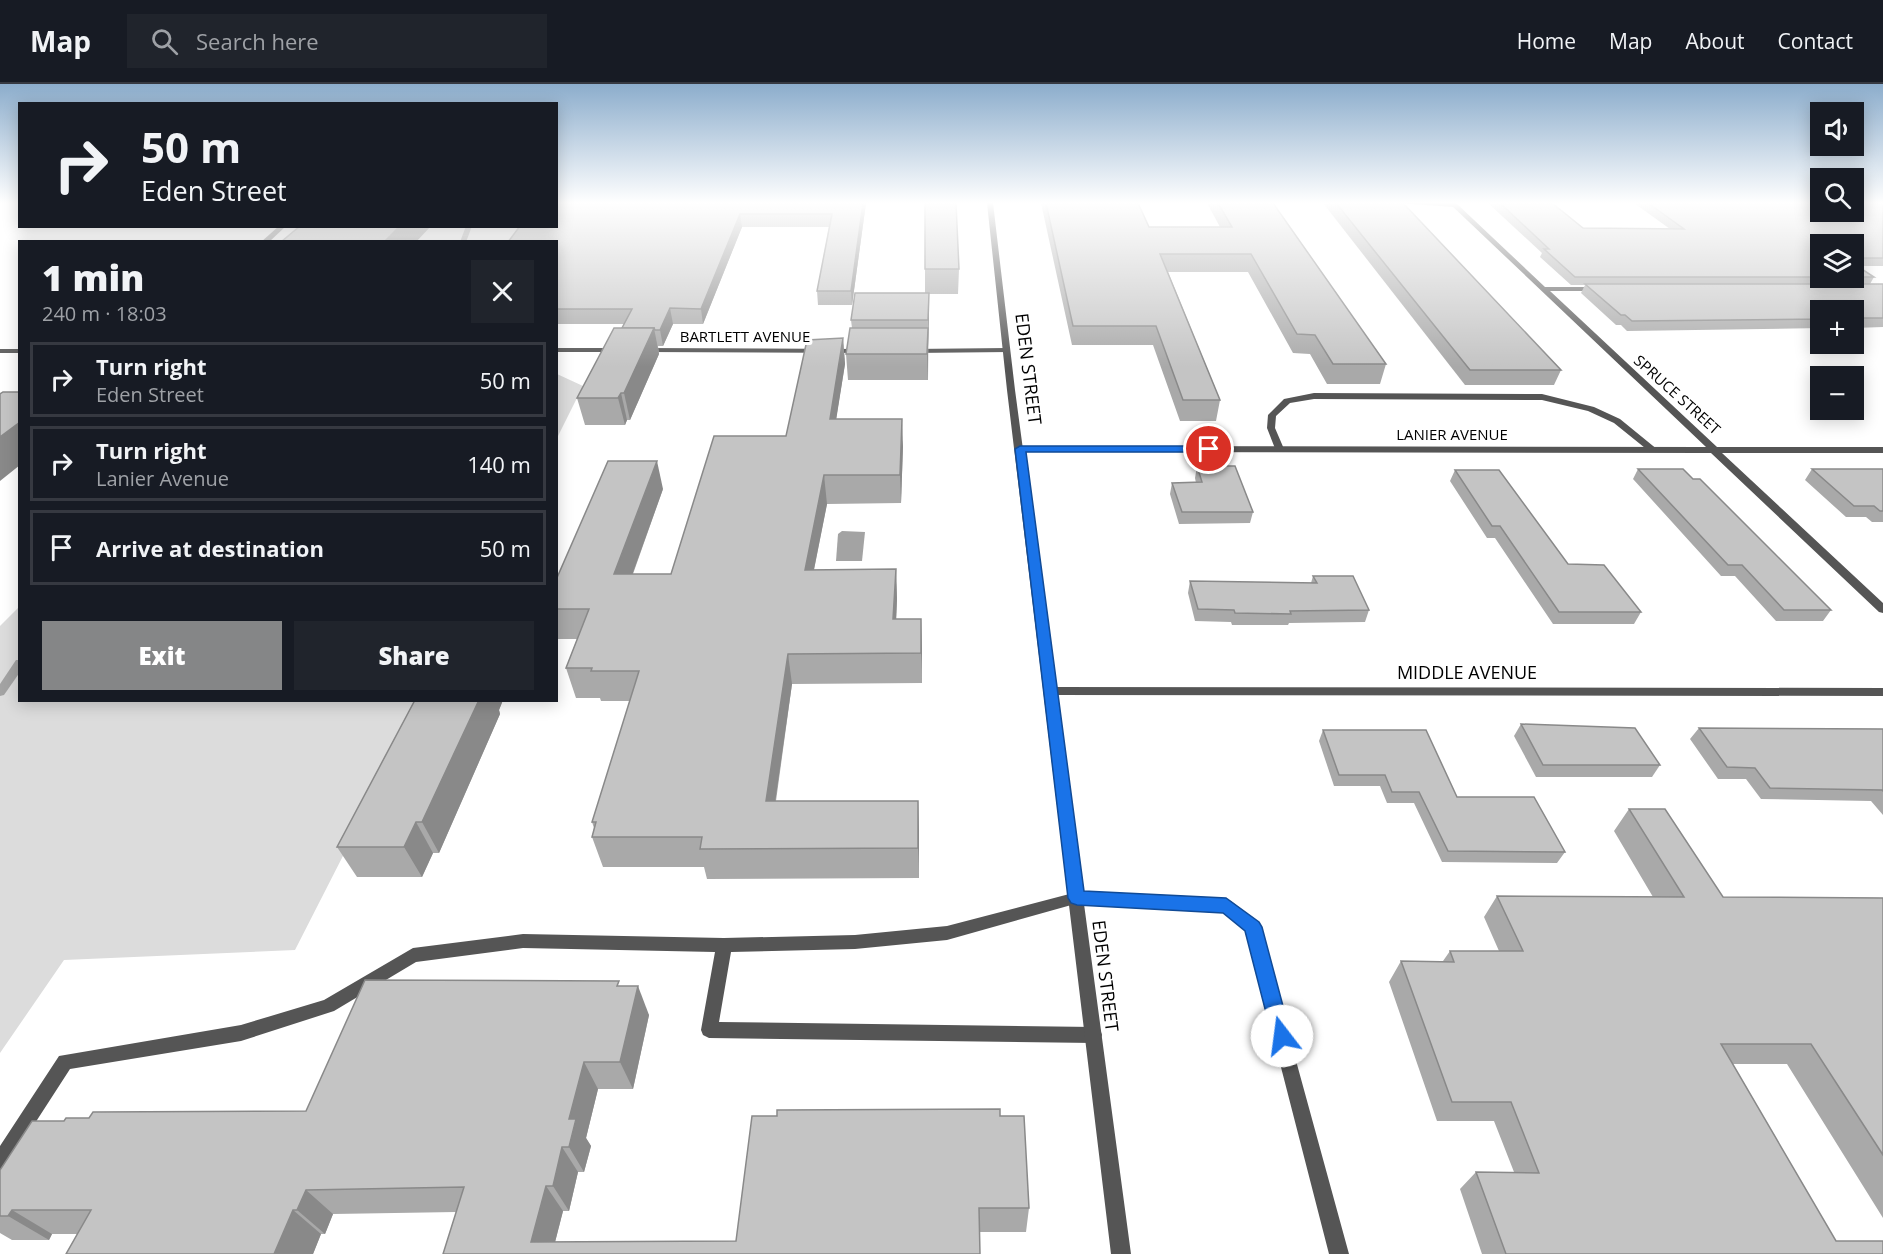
<!DOCTYPE html>
<html lang="en">
<head>
<meta charset="utf-8">
<style>
  body { margin:0; font-family:"Open Sans",sans-serif; background:#20242c; color:#f1f3f6; height:100vh; display:flex; flex-direction:column; font-size:22px; white-space:nowrap }
  * { box-sizing:border-box; margin:0 }
  p { font-size:20px; color:#9ea1a6 }
  .icon { flex:none; width:33px; height:33px; fill:none; stroke:currentColor; stroke-width:2; stroke-linecap:round; stroke-linejoin:round }
  .map { position:relative; flex:1; overflow:hidden }
  .drawer { position:absolute; left:18px; top:156px; width:540px; height:462px; display:flex; flex-direction:column; background:#171b24; border-radius:0px; box-shadow:0 3px 15px #0003 }
  .drawer>* { flex:none }
  .top-card { position:absolute; left:18px; top:18px; width:540px; height:126px; border-radius:0px; box-shadow:0 3px 15px #0003; background:#171b24; color:#f1f3f6; overflow:hidden }
  .controls { position:absolute; left:1810px; top:18px; display:grid; gap:12px }
  .controls a { display:grid; place-items:center; width:54px; height:54px; border-radius:0px; background:#171b24; box-shadow:0 3px 15px #0003; font-size:30px }
  .pin { position:absolute; display:grid; place-items:center; width:51px; height:51px; color:#fff; margin:-26px; border:3px solid #fff; border-radius:50%; box-shadow:0 2px 6px #0007 }
  .me { position:absolute; width:66px; margin:-33px; rotate:345deg; stroke-linejoin:round; filter:drop-shadow(0 0 4px #0008) }
  .turn { display:flex; align-items:center; gap:21px; height:126px; padding:0 24px; font-size:27px }
  .turn .icon { width:78px; height:78px; stroke-width:2.5 }
  .turn b { display:block; font-size:42px; line-height:51px }
  .round { display:grid; place-items:center; flex:none; width:63px; height:63px; border-radius:0px; background:#20242c }
  .head { display:flex; align-items:center; justify-content:space-between; height:102px; padding:0 24px }
  h1 { font-size:36px; font-weight:800; line-height:45px }
  .cta { display:flex; gap:12px; margin-top:auto; padding:12px 24px }
  .cta a { flex:1; height:69px; border-radius:0px; background:#858687; color:#fff; font-size:24px; font-weight:800; line-height:69px; text-align:center }
  .cta a+a { background:#20242c; color:#f1f3f6 }
  ul { padding:0; list-style:none }
  li { display:flex; align-items:center; gap:18px; height:75px; margin:0 12px 9px; padding:0 12px; border:3px solid #363941; border-radius:0px }
  li div { flex:1 }
  li b { display:block; font-size:22px }
  li em { font-style:normal }
  header { display:flex; align-items:center; gap:36px; box-sizing:border-box; height:84px; padding:0 30px; background:#171b24; border-bottom:2px solid #363941 }
  header strong { font-size:28px }
  nav { display:flex; gap:33px; margin-inline-start:auto; font-size:21px }
  .search { width:420px; height:54px; background:#20242c; display:flex; align-items:center; gap:15px; box-sizing:border-box; padding:0 21px; border-radius:0px; color:#9ea1a6; font-size:22px }
  .map>svg:first-child { display:block }
  .green { fill:#dcdcdc }
  .water { fill:#a3a3a3 }
  .lines { fill:none; stroke-linecap:round; stroke-linejoin:round }
  .stream { fill:#a3a3a3; fill-rule:evenodd }
  .service { fill:#555; fill-rule:evenodd }
  .minor { fill:#555; fill-rule:evenodd }
  .tertiary { fill:#555; fill-rule:evenodd }
  .wall { fill:#a9a9a9; fill-rule:evenodd }
  .shaded-wall { fill:#898989 }
  .building { fill:#c4c4c4; stroke:#898989; stroke-width:1.5 }
  .route { fill:#1a73e8; stroke:#114b97; stroke-width:1.5 }
  .labels { text-anchor:middle; stroke-width:6; stroke-linejoin:round; paint-order:stroke }
  .far-street-label { font-size:15px; fill:#000; stroke:#fff }
  .street-label { font-size:18px; fill:#000; stroke:#fff }
</style>
</head>
<body>
<header>
<strong>Map</strong>
<div class="search"><svg class="icon" aria-label="search" viewBox="0 0 24 24"><circle cx="10" cy="10" r="6"/><path d="M15 15l6 6"/></svg>Search here</div>
<nav><a>Home</a><a>Map</a><a>About</a><a>Contact</a></nav>
</header>
<div class="map">
<svg width="1883" height="1170" viewBox="0 0 1883 1170">
  <rect width="100%" height="100%" fill="#fff"/>
  <!-- green -->
  <g class="green">
    <path d="M557,290L583,302L557,354Z"/>
    <path d="M19,523L20,616L422,617L295,866L64,876L0,969V542Z"/>
  </g>
  <!-- water -->
  <path class="water" d="M842,447L865,448L862,477H836L838,450Z"/>
  <g class="lines">
    <!-- stream -->
    <g class="stream">
      <path d="M466,142H472L466,158H460Z"/>
      <path d="M16,576H20V588L4,611L0,612V600Z"/>
    </g>
    <!-- service -->
    <g class="service">
      <path d="M1397,119H1455L1457,121L1454,123Z"/>
      <path d="M1314,309L1542,310L1594,323L1620,335L1658,366L1656,368H1650L1614,339L1588,327L1542,316L1314,315L1290,319L1276,332L1275,344L1284,365L1282,367H1276L1267,344L1268,331L1284,315Z"/>
      <path d="M1077,808L1082,810L1084,814L1082,818L947,856L855,865L731,868L719,938L1094,943L1100,945L1102,951L1100,957L1094,959L709,954L703,951L701,946L715,868L523,864L416,878L334,927L241,957L70,985L6,1084L0,1087V1062L59,972L241,941L324,916L413,864L523,850L724,854L855,851L947,842Z"/>
    </g>
    <!-- minor -->
    <g class="minor">
      <path d="M1449,119H1456L1545,203H1601L1602,205L1598,207H1550L1717,363H1883V369H1722L1883,519V529L1879,528L1711,369L1020,368L1015,365L1020,362L1706,363Z"/>
      <path d="M279,142H286L269,158H261Z"/>
      <path d="M556,264H618L622,266L618,268H556Z"/>
      <path d="M642,264L861,265L865,267L861,269L645,268H642Z"/>
      <path d="M1006,264L1010,266L1009,268L912,269L908,267L912,265Z"/>
      <rect x="0" y="265" width="20" height="4"/>
      <path d="M1051,603L1883,604V612L1051,611L1045,607Z"/>
      <path d="M1077,808L1226,816L1231,817L1258,838L1349,1170H1329L1246,847L1223,828L1077,820L1072,818L1070,814L1072,810Z"/>
    </g>
    <!-- tertiary -->
    <path class="tertiary" d="M987,119H993L1015,306L1131,1170H1111L1007,306Z"/>
  </g>
  <!-- wall -->
  <g class="wall">
    <path d="M866,119L852,221H818L817,207L829,143H742L703,240H673L663,262H658L659,270L630,336H627L625,341H585L577,314L625,240H556V158L520,142Z"/>
    <path d="M1041,119H1138L1149,143H1220L1207,119H1273L1386,280L1380,300H1327L1310,270L1293,269L1248,188H1168L1220,316L1216,337H1180L1153,261H1072Z"/>
    <path d="M1323,119H1403L1561,286L1554,301H1465Z"/>
    <path d="M1488,119H1552L1583,144L1670,145L1634,119H1883V182H1856L1874,193L1870,200H1883V243L1854,244V226H1821V244L1627,247L1621,241H1616L1581,209L1585,201H1571L1540,173L1542,169ZM1821,160H1854V194H1821Z"/>
    <path d="M925,185H959L958,210H929L928,296H848L846,270L852,244L851,236L925,209Z"/>
    <path d="M843,254L845,280L836,335L903,362L901,419L827,420L814,486L896,485L897,515L896,535H921L922,599L792,600L776,717H918L919,794L707,795L704,783H603L592,753L594,744L592,738L630,617H601L600,614H576L566,584L577,555H556V496L663,405L633,490H671L786,352Z"/>
    <path d="M1197,382L1253,428L1250,439L1179,440L1170,410L1172,399H1196L1195,394Z"/>
    <path d="M1638,385L1693,395L1831,526L1823,537H1776L1735,492H1721L1633,395Z"/>
    <path d="M1812,385H1883V438H1872L1866,433H1846L1805,396Z"/>
    <path d="M1455,386L1568,480L1641,528L1634,540H1553L1495,454H1487L1450,397Z"/>
    <path d="M1313,492L1369,526L1365,538L1289,539L1288,541H1232L1231,538L1195,537L1188,509L1190,497L1311,499Z"/>
    <path d="M415,616H503L499,626L500,630L439,769H433L422,793H357L337,763Z"/>
    <path d="M1521,640L1660,681L1652,693H1536L1514,652Z"/>
    <path d="M1699,644L1883,645V731L1871,717L1761,715L1746,695H1718L1690,655Z"/>
    <path d="M1323,646L1457,713L1565,768L1557,779L1442,778L1414,719H1387L1380,702H1334L1319,657Z"/>
    <path d="M1629,725L1723,813L1883,814V1134L1787,980H1732L1836,1157L1883,1170H1482L1460,1105L1476,1088H1514L1494,1037H1437L1389,898L1401,877H1443L1450,867H1499L1484,833L1497,812L1653,813L1614,747Z"/>
    <path d="M621,902L649,931L633,1005H598L586,1054L591,1062L584,1088H578L569,1127H563L555,1158L736,1157L1000,1032L1029,1124L1026,1148H980L443,1170L456,1128L333,1130L325,1150H321L313,1170H66L77,1150H52L49,1156H12L0,1149V1086L64,1037L89,1034L306,1027Z"/>
  </g>
  <!-- shaded-wall -->
  <g class="shaded-wall">
    <path d="M863,119H866L852,221L851,207Z"/>
    <path d="M740,130L742,143L703,240L701,225Z"/>
    <path d="M400,142H431L416,158H384Z"/>
    <path d="M929,209V234L928,262V236Z"/>
    <path d="M670,224L673,240L663,262L660,246Z"/>
    <path d="M654,244L659,270L630,336L624,309Z"/>
    <path d="M928,244V296L927,270Z"/>
    <path d="M843,254L845,280L832,362L830,335Z"/>
    <path d="M621,309L627,336L625,341L618,314Z"/>
    <path d="M902,335L903,362L901,419L900,391Z"/>
    <path d="M20,338V381L0,397V353Z"/>
    <path d="M657,377L663,405L622,519L614,490Z"/>
    <path d="M824,391L827,420L808,515L805,486Z"/>
    <path d="M896,485L897,515L895,565L893,535Z"/>
    <path d="M921,535L922,565V599L921,569Z"/>
    <path d="M788,570L792,600L771,747L766,717Z"/>
    <path d="M479,616H503L499,626L500,630L439,769L422,738Z"/>
    <path d="M918,717L919,747V794L918,764Z"/>
    <path d="M416,738L433,769L422,793L404,763Z"/>
    <path d="M638,902L649,931L633,1005L620,978Z"/>
    <path d="M584,978L598,1005L586,1054L591,1062L584,1088L569,1063V1035Z"/>
    <path d="M562,1063L578,1088L569,1127L553,1102Z"/>
    <path d="M546,1102L563,1127L552,1170L531,1158Z"/>
    <path d="M306,1106L333,1130L325,1150L297,1126Z"/>
    <path d="M12,1126L52,1150L49,1156L8,1132Z"/>
    <path d="M293,1126L321,1150L313,1170H274Z"/>
  </g>
  <!-- building -->
  <g class="building">
    <path d="M556,119H863L851,207H817L832,130H740L701,225L670,224L660,246H655L654,244H622L632,225H556V158H508L520,142H556Z"/>
    <path d="M925,119H956L959,185H925Z"/>
    <path d="M1046,119H1138L1149,143H1232L1218,119H1273L1386,280H1333L1315,251L1297,250L1251,170H1160L1220,316H1183L1156,242H1073Z"/>
    <path d="M1336,119H1403L1561,286H1470Z"/>
    <path d="M1500,119H1552L1583,144L1684,145L1648,119H1821V128H1854V119H1883V174H1854V160H1821V193H1575L1544,165H1549Z"/>
    <path d="M300,142H400L384,158H281Z"/>
    <path d="M1854,180L1874,193H1854Z"/>
    <path d="M1585,200H1883V234H1854V226H1821V235L1632,237L1625,231H1621Z"/>
    <path d="M855,209H929L928,236H851Z"/>
    <path d="M614,244H654L624,309H621L618,314H577Z"/>
    <path d="M850,244H928L927,270H846Z"/>
    <path d="M843,254L830,335H902L900,391H824L805,486L896,485L893,535H921V569L788,570L766,717H918V764L700,765L702,753H592L596,738H592L639,587H591L592,584H566L589,525H556V496L608,377H657L614,490H671L714,352H786L807,256Z"/>
    <path d="M3,308H20V338L0,353V310Z"/>
    <path d="M1197,382H1235L1253,428H1182L1172,399L1202,398Z"/>
    <path d="M1638,385H1683L1693,395H1700L1831,526H1784L1742,481H1728Z"/>
    <path d="M1812,385H1883V427H1880L1874,422H1854Z"/>
    <path d="M1455,386H1499L1568,480L1604,481L1641,528H1559L1500,442H1492Z"/>
    <path d="M1313,492H1353L1369,526L1290,527L1291,530L1235,529L1234,526L1198,525L1190,497L1317,499Z"/>
    <path d="M415,616H479L422,738H416L404,763H337Z"/>
    <path d="M1521,640L1635,644L1660,681H1543Z"/>
    <path d="M1699,644L1883,645V707L1882,706L1770,704L1755,684L1727,683Z"/>
    <path d="M1323,646H1426L1457,713H1534L1565,768L1448,767L1419,708H1392L1385,691H1339Z"/>
    <path d="M1629,725H1665L1723,813L1883,814V1071L1811,960H1721L1836,1157H1883V1170H1506L1476,1088L1539,1089L1511,1018H1452L1401,877L1454,878L1450,867H1523L1497,812L1684,813Z"/>
    <path d="M365,896L619,897L617,902H638L620,978H584L569,1035H576L569,1063H562L553,1102H546L531,1158L736,1157L752,1032H777V1026L1000,1025V1032H1024L1029,1124H979L980,1170H443L464,1103L306,1106L297,1126H293L274,1170H66L91,1126H12L8,1132H0V1086L32,1037H64L66,1034H89L93,1028L306,1027Z"/>
  </g>
  <!-- sky -->
  <linearGradient id="sky" x2="0" y2="1"><stop stop-color="#8cadcc"/><stop offset="0.42" stop-color="#fff"/><stop offset="1" stop-color="#fff" stop-opacity="0"/></linearGradient>
  <rect width="1883" height="283" fill="url(#sky)"/>
  <!-- route -->
  <path class="route" d="M1020,362H1209L1214,365L1209,368H1026L1084,807L1226,814L1259,838L1262,843L1291,952L1289,958L1282,961L1275,958L1272,952L1245,847L1223,829L1077,821L1071,819L1068,814L1015,365Z"/>
  <g class="labels">
    <!-- far-street labels -->
    <g class="far-street-label">
      <text x="745" y="258">BARTLETT AVENUE</text>
      <text transform="translate(1677 311) rotate(42)" y="5">SPRUCE STREET</text>
      <text x="1452" y="356">LANIER AVENUE</text>
    </g>
    <!-- street labels -->
    <g class="street-label">
      <text transform="translate(1028 285) rotate(83)" y="6">EDEN STREET</text>
      <text x="1467" y="595">MIDDLE AVENUE</text>
      <text transform="translate(1105 892) rotate(83)" y="6">EDEN STREET</text>
    </g>
  </g>
</svg>
<div class="controls">
<a><svg class="icon" aria-label="sound" viewBox="0 0 24 24"><path d="M4 9h4l5-4v14l-5-4H4zM17 9q2 3 0 6"/></svg></a>
<a><svg class="icon" aria-label="search" viewBox="0 0 24 24"><circle cx="10" cy="10" r="6"/><path d="M15 15l6 6"/></svg></a>
<a><svg class="icon" aria-label="layers" viewBox="0 0 24 24"><path d="M12 4l9 5-9 5-9-5zM3 14l9 5 9-5"/></svg></a>
<a>+</a>
<a>−</a>
</div>
<div class="pin" style="left:1209px;top:365px;background:#d93025"><svg class="icon" aria-label="arrive" viewBox="0 0 24 24"><path d="M6 21V4h12l-3 4 3 4H6"/></svg></div>
<svg class="me" style="left:1282px;top:952px" viewBox="-20 -20 40 40"><circle r="19" fill="#fff"/><path d="M0-13L10 11 0 6-10 11z" fill="#1a73e8"/></svg>
<div class="top-card">
<div class="turn"><svg class="icon" aria-label="right" viewBox="0 0 24 24"><path d="M7 20v-9h11M14 6l5 5-5 5"/></svg><div><b>50 m</b>Eden Street</div></div>
</div>
<section class="drawer">
<div class="head"><div><h1>1 min</h1><p>240 m · 18:03</p></div><a class="round"><svg class="icon" aria-label="close" viewBox="0 0 24 24"><path d="M6 6l12 12M18 6L6 18"/></svg></a></div>
<ul>
<li><svg class="icon" aria-label="right" viewBox="0 0 24 24"><path d="M7 20v-9h11M14 6l5 5-5 5"/></svg><div><b>Turn right</b><p>Eden Street</p></div><em>50 m</em></li>
<li><svg class="icon" aria-label="right" viewBox="0 0 24 24"><path d="M7 20v-9h11M14 6l5 5-5 5"/></svg><div><b>Turn right</b><p>Lanier Avenue</p></div><em>140 m</em></li>
<li><svg class="icon" aria-label="arrive" viewBox="0 0 24 24"><path d="M6 21V4h12l-3 4 3 4H6"/></svg><div><b>Arrive at destination</b></div><em>50 m</em></li>
</ul>
<div class="cta"><a>Exit</a><a>Share</a></div>
</section>
</div>
</body>
</html>
